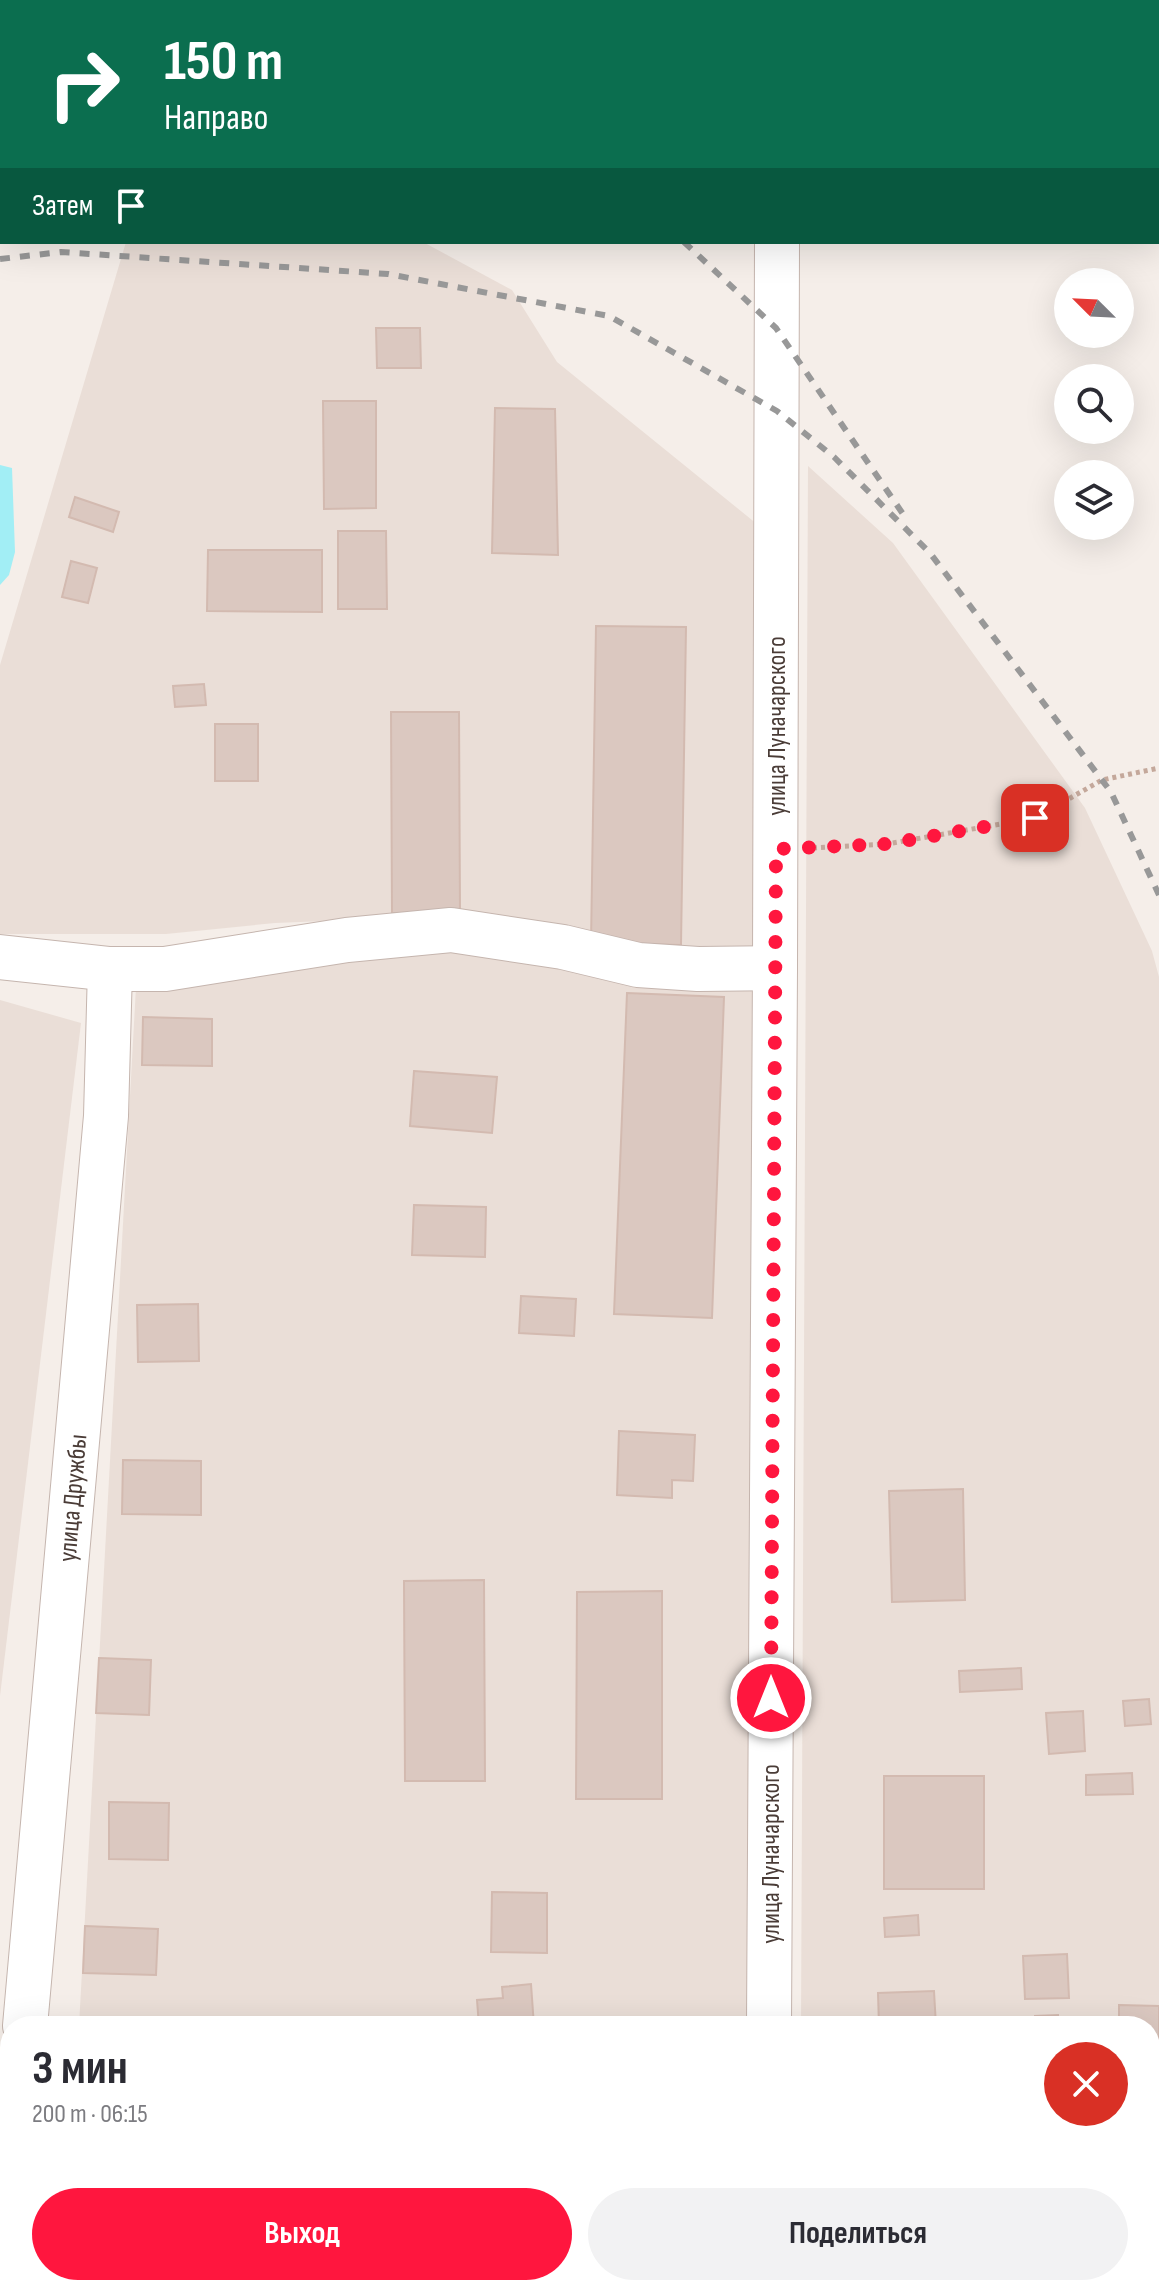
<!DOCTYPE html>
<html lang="ru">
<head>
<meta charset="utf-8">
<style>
  body { margin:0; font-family:"Sofia Sans Condensed",sans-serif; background:#f2f2f3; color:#2b2b33; height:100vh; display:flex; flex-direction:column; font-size:30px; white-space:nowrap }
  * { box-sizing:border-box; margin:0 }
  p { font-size:26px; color:#7c7c81 }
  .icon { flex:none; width:44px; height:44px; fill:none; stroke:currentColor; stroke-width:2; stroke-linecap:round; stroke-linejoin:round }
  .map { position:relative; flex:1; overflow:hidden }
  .details { position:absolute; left:0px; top:2016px; width:1160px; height:280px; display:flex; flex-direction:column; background:#fff; border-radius:32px 32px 0 0; box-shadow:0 8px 32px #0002 }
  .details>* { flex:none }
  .guide { position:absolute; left:0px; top:0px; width:1160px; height:244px; box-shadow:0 8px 32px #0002; background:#0b6e4f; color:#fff; overflow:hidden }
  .needle { width:52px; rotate:294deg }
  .tools { position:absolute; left:1054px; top:268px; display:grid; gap:16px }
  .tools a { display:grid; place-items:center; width:80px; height:80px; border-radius:50%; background:#fff; box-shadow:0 8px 32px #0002; font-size:40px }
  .pin { position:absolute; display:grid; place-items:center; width:68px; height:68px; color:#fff; margin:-34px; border-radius:16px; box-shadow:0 4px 12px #0006 }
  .me { position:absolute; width:88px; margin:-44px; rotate:0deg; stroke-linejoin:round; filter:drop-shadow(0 0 6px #0008) }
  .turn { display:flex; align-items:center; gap:28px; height:168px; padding:0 32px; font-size:36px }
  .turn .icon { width:104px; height:104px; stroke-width:2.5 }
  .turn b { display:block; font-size:56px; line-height:68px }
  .then { display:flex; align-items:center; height:76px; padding:0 32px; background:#0003; gap:16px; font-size:30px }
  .round { display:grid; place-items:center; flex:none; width:84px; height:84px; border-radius:42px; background:#f2f2f3 }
  .head { display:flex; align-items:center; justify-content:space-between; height:136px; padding:0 32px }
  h1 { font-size:48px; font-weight:700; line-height:60px }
  .cta { display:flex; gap:16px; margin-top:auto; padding:16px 32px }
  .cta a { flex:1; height:92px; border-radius:48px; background:#ff163e; color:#fff; font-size:32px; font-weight:700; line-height:92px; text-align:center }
  .cta a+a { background:#f2f2f3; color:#2b2b33 }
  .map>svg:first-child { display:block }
  .residential { fill:#eaded7 }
  .industrial { fill:#e5ddda }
  .water { fill:#a2eef5 }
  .building { fill:#dbc8c0; stroke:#d3bab0; stroke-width:2 }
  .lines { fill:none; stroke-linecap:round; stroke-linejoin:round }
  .minor-casing { stroke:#c5b5ae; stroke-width:46 }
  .path { stroke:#c4a89b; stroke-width:5; stroke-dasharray:4 4; stroke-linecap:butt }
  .minor { stroke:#fff; stroke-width:44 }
  .rail { stroke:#989898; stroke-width:6; stroke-dasharray:10 10; stroke-linecap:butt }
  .route { stroke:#ff163e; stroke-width:14; stroke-dasharray:0 25.2 }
  .labels { text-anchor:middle; stroke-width:6; stroke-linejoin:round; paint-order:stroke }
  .street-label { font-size:26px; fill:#4a3c37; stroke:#fff }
</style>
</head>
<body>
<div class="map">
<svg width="1159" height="2296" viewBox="0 0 1159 2296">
  <rect width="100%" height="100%" fill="#f5eee9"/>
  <!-- residential -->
  <g class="residential">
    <path d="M126,242H423L512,290L557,362L768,533L763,956L638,953L477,915L275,923L166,934H0V665Z"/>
    <path d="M808,466L893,543L1085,808L1152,951L1159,977V2296H800V2286H1150V2026H801Z"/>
    <path d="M469,942L762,985L751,2026H79L136,987Z"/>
    <path d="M0,1000L81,1023L0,1696Z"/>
    <rect x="65" y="2286" width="683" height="10"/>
  </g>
  <!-- industrial -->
  <path class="industrial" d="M279,0H715V2H284Z"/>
  <!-- water -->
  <path class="water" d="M0,465L12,468L15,552L9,575L0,585Z"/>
  <!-- building -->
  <g class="building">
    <path d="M376,328H420L421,368H377Z"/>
    <path d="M323,401H376V508L324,509Z"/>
    <path d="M495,408L555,409L558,555L492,553Z"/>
    <path d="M75,497L119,512L113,532L69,517Z"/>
    <path d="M338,531H386L387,609H338Z"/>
    <path d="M208,550H322V612L207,611Z"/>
    <path d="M71,561L97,568L88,603L62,597Z"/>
    <path d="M596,626L686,627L681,945L591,943Z"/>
    <path d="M204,684L206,705L175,707L173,686Z"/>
    <path d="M391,712H459L460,913H392Z"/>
    <rect x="215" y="724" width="43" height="57"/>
    <path d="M627,993L724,997L712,1318L614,1314Z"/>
    <path d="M143,1017L212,1019V1066L142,1065Z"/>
    <path d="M414,1071L497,1077L492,1133L410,1126Z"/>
    <path d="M414,1205L486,1207L485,1257L412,1255Z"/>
    <path d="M521,1296L576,1299L574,1336L519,1333Z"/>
    <path d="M198,1304L199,1361L138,1362L137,1305Z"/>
    <path d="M619,1431L695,1435L693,1481L672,1480V1498L617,1495Z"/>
    <path d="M123,1460L201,1461V1515L122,1514Z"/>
    <path d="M963,1489L965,1600L892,1602L889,1491Z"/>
    <path d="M484,1580L485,1781H405L404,1581Z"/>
    <path d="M662,1591V1799H576L577,1592Z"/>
    <path d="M99,1658L151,1660L149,1715L96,1713Z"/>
    <path d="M1021,1668L1022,1689L960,1692L959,1671Z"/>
    <path d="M1149,1699L1151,1724L1125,1726L1123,1701Z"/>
    <path d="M1083,1711L1085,1751L1049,1754L1046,1713Z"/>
    <path d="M1132,1773L1133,1794L1086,1795V1775Z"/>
    <rect x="884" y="1776" width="100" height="113"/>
    <path d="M109,1802L169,1803L168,1860L109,1859Z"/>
    <path d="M492,1892L547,1893V1953L491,1952Z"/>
    <path d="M918,1915L919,1935L885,1937L884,1918Z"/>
    <path d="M85,1926L158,1929L156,1975L83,1973Z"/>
    <path d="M1067,1954L1069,1998L1025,1999L1023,1956Z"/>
    <path d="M531,1984L534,2026H479L477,2000L503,1998L502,1987Z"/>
    <path d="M934,1991L936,2026H879L878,1993Z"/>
    <path d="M1119,2005L1159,2006V2177H1150V2026H1119Z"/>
    <path d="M1058,2015V2026H1035V2016Z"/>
    <path d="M816,2286H839L840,2296H817Z"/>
    <rect x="882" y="2286" width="59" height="10"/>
  </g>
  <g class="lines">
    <!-- minor casing -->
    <g class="minor-casing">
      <g id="minor">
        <path d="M779,2V0"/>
        <path d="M0,957L110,969H165L347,940L451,930L563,947L638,965L698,969L775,968"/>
        <path d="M25,2026L106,1116L110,969"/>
        <path d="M769,2026L775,968L777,242"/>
        <path d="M1,2296L10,2194"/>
        <path d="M768,2296V2286"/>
      </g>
    </g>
    <!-- path -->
    <g class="path">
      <path d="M873,0L874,2"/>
      <path d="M1158,79H1159"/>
      <path d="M813,848L887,844L1035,818L1102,780L1159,768"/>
    </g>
    <!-- minor -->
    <use href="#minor" class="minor"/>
    <!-- rail -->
    <g class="rail">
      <path d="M336,0L339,2"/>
      <path d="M684,242L776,328L905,517"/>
      <path d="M0,259L61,252L388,274L609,316L777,411L834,457L930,553L1111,792L1159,895"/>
    </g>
  </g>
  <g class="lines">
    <!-- route -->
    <path class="route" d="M771,1698L776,849L887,844L1035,818"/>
  </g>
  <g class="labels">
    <!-- street labels -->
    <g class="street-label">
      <text transform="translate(776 726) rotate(-90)" y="9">улица Луначарского</text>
      <text transform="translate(72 1498) rotate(-85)" y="9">улица Дружбы</text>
      <text transform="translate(770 1854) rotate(-90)" y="9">улица Луначарского</text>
    </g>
  </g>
</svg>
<div class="tools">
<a><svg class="needle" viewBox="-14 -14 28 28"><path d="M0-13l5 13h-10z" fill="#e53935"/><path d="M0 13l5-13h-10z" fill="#7c7c81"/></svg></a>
<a><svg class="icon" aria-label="search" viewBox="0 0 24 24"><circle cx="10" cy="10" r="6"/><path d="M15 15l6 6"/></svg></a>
<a><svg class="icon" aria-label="layers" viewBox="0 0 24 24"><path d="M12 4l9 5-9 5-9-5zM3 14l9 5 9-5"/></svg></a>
</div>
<div class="pin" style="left:1035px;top:818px;background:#d93025"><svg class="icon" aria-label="arrive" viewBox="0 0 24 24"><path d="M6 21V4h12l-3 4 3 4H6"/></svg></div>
<svg class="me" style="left:771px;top:1698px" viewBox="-20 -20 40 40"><circle r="17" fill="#ff163e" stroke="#fff" stroke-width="3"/><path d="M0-11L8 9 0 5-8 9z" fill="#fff"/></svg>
<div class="guide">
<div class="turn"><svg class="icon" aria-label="right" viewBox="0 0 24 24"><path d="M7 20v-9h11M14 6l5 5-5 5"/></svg><div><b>150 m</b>Направо</div></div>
<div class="then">Затем<svg class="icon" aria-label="arrive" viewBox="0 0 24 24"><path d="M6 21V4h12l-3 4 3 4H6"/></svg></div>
</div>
<section class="details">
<div class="head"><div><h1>3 мин</h1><p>200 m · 06:15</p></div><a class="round" style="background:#d93025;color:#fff"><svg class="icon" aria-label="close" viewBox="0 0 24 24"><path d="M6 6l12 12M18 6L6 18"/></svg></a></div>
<div class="cta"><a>Выход</a><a>Поделиться</a></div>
</section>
</div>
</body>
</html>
